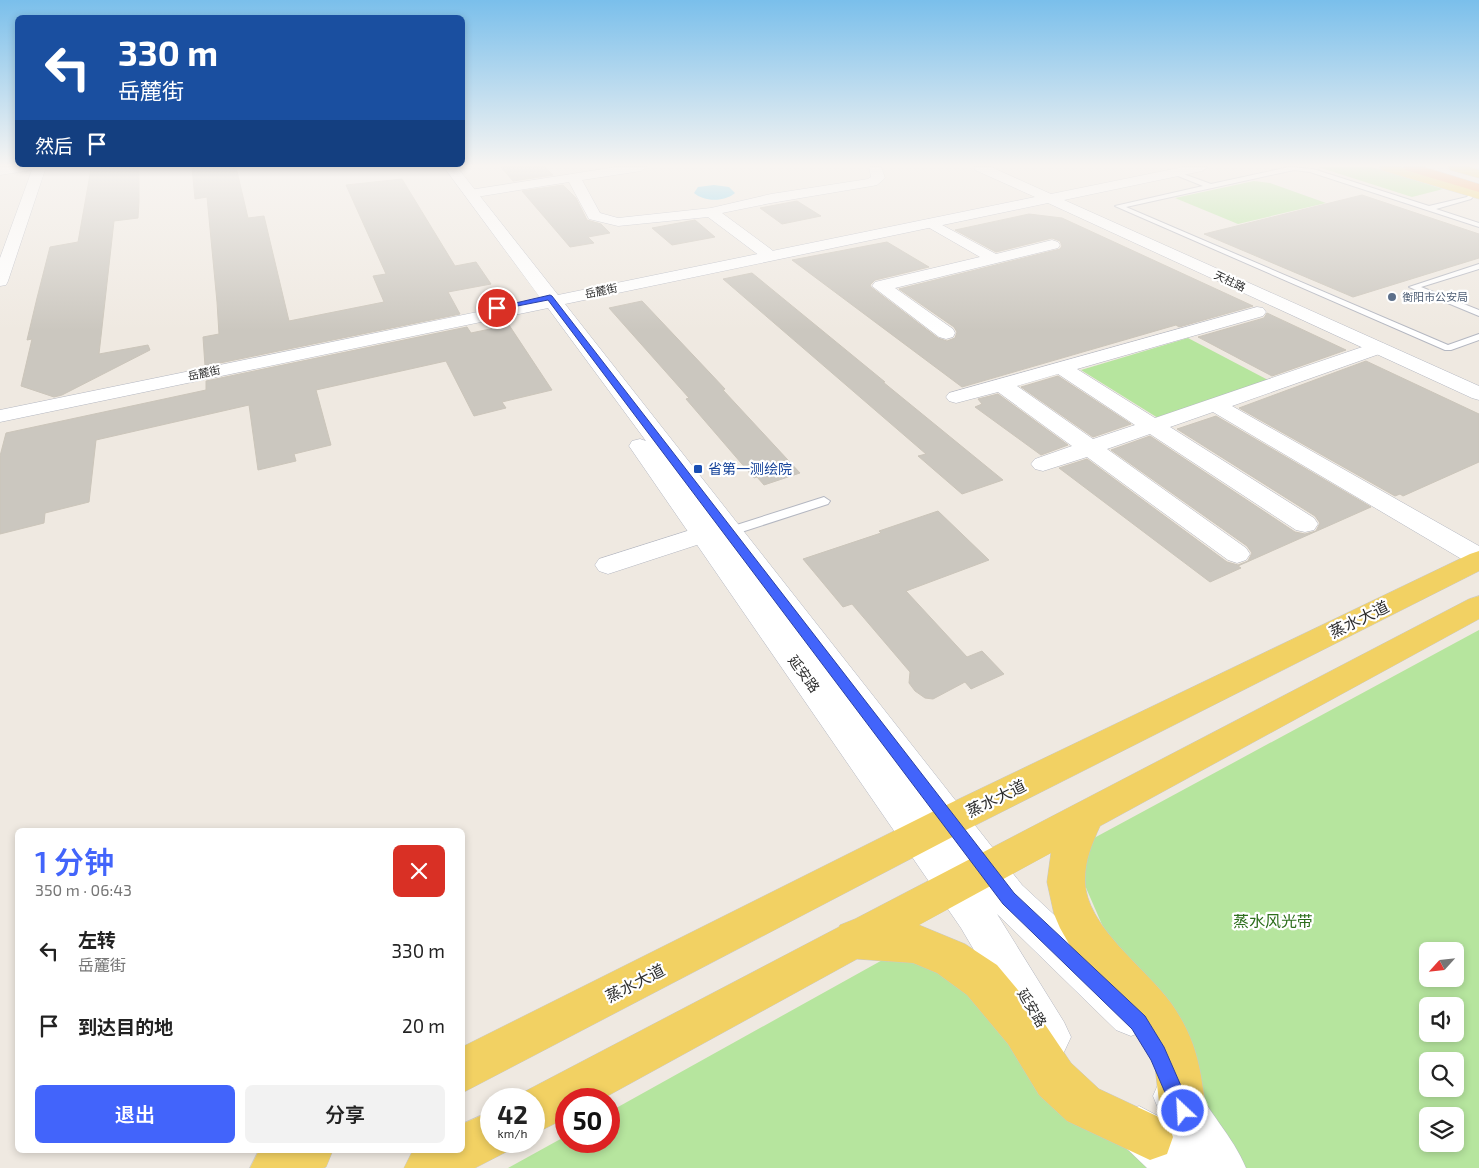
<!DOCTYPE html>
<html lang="zh">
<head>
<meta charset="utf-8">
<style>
  body { margin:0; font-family:"Exo 2","Noto Sans SC",sans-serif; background:#f2f2f2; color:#222; height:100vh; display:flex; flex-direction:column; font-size:19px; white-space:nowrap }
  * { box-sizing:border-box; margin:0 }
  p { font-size:16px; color:#767676 }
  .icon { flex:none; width:28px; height:28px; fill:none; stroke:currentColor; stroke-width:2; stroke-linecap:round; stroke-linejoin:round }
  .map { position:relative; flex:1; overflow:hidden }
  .drawer { position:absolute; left:15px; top:828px; width:450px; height:325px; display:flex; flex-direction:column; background:#fff; border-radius:8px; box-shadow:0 2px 8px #0003 }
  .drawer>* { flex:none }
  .top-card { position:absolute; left:15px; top:15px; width:450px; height:152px; border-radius:8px; box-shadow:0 2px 8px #0003; background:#1a4fa0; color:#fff; overflow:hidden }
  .needle { width:32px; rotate:243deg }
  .buttons { position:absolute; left:1419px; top:942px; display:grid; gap:10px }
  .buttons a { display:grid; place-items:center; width:45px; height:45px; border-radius:8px; background:#fff; box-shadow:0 2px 8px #0003; font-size:25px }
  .speed { position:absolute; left:480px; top:1088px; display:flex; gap:10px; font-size:25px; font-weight:700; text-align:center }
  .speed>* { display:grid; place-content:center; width:65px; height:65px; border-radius:50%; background:#fff; box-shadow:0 2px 8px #0003; line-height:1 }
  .speed small { font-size:12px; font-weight:400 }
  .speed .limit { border:8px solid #d22; background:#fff; color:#111 }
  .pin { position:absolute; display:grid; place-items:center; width:42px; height:42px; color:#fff; margin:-21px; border:2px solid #fff; border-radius:50%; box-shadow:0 1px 5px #0007 }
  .me { position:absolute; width:55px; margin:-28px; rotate:335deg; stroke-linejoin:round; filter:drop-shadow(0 0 4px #0008) }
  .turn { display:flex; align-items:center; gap:18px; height:105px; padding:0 20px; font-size:22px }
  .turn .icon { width:65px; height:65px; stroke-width:2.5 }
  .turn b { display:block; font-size:35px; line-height:42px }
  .then { display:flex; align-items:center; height:48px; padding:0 20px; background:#0003; gap:10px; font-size:19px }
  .round { display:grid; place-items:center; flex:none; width:52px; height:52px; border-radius:8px; background:#f2f2f2 }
  .summary { display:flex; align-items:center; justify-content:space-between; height:85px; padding:0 20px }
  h1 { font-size:30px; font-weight:600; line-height:38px; color:#4264fb }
  .button { display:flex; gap:10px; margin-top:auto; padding:10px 20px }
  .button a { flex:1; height:58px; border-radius:8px; background:#4264fb; color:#fff; font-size:20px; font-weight:600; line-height:58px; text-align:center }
  .button a+a { background:#f2f2f2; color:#222 }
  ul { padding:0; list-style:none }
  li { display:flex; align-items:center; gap:15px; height:75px; padding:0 20px }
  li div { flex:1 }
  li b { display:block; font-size:19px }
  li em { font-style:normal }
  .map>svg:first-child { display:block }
  .green { fill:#b6e59e; fill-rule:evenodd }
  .water { fill:#75cff0 }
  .building { fill:#cbc7bf; stroke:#cbc5ba }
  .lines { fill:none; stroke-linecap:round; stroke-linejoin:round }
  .lane-casing { stroke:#b4b7c1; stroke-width:2 }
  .street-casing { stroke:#b4b7c1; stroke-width:1 }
  .secondary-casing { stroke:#b4b7c1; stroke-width:1 }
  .primary-casing { stroke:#c9c9c9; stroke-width:1 }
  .highway-casing { stroke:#c9c9c9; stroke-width:1 }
  .lane { fill:#fff; fill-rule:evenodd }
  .street { fill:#fff; fill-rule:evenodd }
  .secondary { fill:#fff; fill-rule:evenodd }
  .primary { fill:#f2d163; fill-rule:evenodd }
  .highway { fill:#ffa35c; fill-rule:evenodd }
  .route { fill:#4264fb; stroke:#2b41a3 }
  .service-dot { fill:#5c6f8a; stroke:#fff; stroke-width:2 }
  .transit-dot { fill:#1a4fb4; stroke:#fff; stroke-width:2 }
  .labels { text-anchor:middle; stroke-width:4.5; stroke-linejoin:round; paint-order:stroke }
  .far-street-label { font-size:11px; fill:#2e2e2e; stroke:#fff }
  .far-service-label { font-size:11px; fill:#4e5e75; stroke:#fff; text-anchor:start }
  .transit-label { font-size:14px; fill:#164399; stroke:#fff; text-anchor:start }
  .street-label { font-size:14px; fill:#2e2e2e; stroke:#fff }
  .near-street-label { font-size:16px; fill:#2e2e2e; stroke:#fff }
  .near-park-label { font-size:16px; fill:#2c6e1b; stroke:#fff }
</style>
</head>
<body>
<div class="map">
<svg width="1479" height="1168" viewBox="0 0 1479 1168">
  <rect width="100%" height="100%" fill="#efe9e1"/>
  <!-- green -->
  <g class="green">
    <path d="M1318,167H1371L1443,189L1412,197Z"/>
    <path d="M1254,181L1270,183L1326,203L1238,224L1175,198Z"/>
    <path d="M1188,338L1268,380L1158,418L1081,370Z"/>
    <path d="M1479,630V1168H508L566,1136V1141H609V1112L913,943L1150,1137L1183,1111L1070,851ZM1428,951H1455V979H1428ZM1428,1006H1455V1034H1428ZM1428,1061H1455V1089H1428ZM1428,1116H1455V1144H1428Z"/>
  </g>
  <!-- water -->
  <path class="water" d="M714,185L729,187L735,193C725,202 704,202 694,193L698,187Z"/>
  <!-- building -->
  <g class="building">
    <path d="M109,167H139V201L138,218L114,221L99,354L148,345L150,350L62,395L54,397L21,386L32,339L27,340L37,298L50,247L78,242L91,169Z"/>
    <path d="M192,167H236L248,218L264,216L289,321L384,302L373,276L386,274L346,185L402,179L455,266L476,262L491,284L448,292L460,314L205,366L203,337L219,334L217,302L207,197L195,199Z"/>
    <path d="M501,167H545L553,175L513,181Z"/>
    <path d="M563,185L576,198L587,220L601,224L610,233L588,237L594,243L570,247L522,191Z"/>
    <path d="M1362,195L1479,234V258L1353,297L1204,234Z"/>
    <path d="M797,201L821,216L782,224L760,208Z"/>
    <path d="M1029,214L1062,218L1253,306L1179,327L1176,325L962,387L792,260L887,242L929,267L875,280L870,285L871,287L938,338L947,341L955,338L957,332L954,327L899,289L1060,249L1062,246L1060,241L1052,238L996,252L955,230Z"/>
    <path d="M695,220L715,237L672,245L652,228Z"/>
    <path d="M752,273L885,382H883L1003,480L962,494L918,456L926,454L723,279Z"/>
    <path d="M642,301L710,373L725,389L723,390L800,473L764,485L757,477L754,478L686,399L689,398L609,308Z"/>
    <path d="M1267,313L1346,350L1272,376L1198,337L1264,318Z"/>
    <path d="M509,325L552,390L502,402L506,408L474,416L446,361L316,390L331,445L294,454L296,461L258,470L249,405L96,440L89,502L45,513L44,523L0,534V456L6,433L206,390V381L467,327L471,333Z"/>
    <path d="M1366,361L1479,414V462L1403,496L1400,494L1395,496L1239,408Z"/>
    <path d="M1058,376L1131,424L1093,437L1021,387Z"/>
    <path d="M998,394L1068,445L1041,455L975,407L982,404L978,399Z"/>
    <path d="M1216,416L1371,507L1238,566L1241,568L1210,582L1059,468L1087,459L1227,562L1238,565L1248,561L1252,553L1247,546L1111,450L1150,436L1295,532L1305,534L1316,531L1320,523L1315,516L1177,429Z"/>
    <path d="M938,511L989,560L906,591L967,657L982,651L1004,674L971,689L965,682L933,699L925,698L915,691L909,683L910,672L852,604L843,607L803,559L881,533L879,531Z"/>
  </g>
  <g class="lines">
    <!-- lane casing -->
    <g class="lane-casing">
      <g id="lane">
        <path d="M1289,167L1313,169L1429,206L1467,197L1471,192H1475L1476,193L1471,199L1436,209L1479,223V227L1310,172L1294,170L1126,207L1448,345L1479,334V340L1451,350H1445L1115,206L1203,186L1173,174V172L1175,171L1211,184Z"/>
        <path d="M1479,264V269L1421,287L1479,310V316L1409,287Z"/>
        <path d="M824,497L830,501L828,504L729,536L723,532L724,529Z"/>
      </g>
    </g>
    <!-- street casing -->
    <g class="street-casing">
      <g id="street">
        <path d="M616,167H647L641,171L582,180L600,213L618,218L711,208L771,194L868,179L871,177L869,167H881L885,178L877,185L872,186L771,203L722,213L772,250L774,253L772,256H760L708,217L618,226L589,219L569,182L470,198L463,194L470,190Z"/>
        <path d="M931,219L996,254L1052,240L1058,242L1060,245L1058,248L895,288L953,329L955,333L953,337L946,339L939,337L872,286L875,282L980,257L926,226L924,223L926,220Z"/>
        <path d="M1257,307L1263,308L1266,312L1263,316L1077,369L1155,418L1371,344L1378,342L1385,344L1388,348L1385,352L1232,406L1479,546V567L1470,564L1213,412L1170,427L1314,518L1318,524L1314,530L1305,532L1296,530L1150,434L1107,449L1246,548L1250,554L1246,560L1237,563L1228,560L1087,457L1043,471L1035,469L1031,464L1035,459L1072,446L998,392L956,403L949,401L946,397L949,393ZM1058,374L1135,425L1093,439L1017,386Z"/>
        <path d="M703,526L712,528L716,534L712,540L608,574L599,571L595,565L599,559Z"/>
      </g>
    </g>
    <!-- secondary casing -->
    <g class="secondary-casing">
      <g id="secondary">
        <path d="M0,167H46L8,281L6,285L0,286V258L32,170L0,175Z"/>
        <path d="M444,167H457L558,295L1035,197L975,170L974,167H991L1051,194L1183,167H1208L1202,171L1064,200L1479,386V400L1472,398L1048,203L565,304L1022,885L1146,1000L1152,1015L1146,1030L1131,1036L1116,1030L997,914L1064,1022L1071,1037L1064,1052L1049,1059L1034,1052L961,928L629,446L632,441L640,439L646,441L548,308L0,422V410L541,299Z"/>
        <path d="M1176,1073L1192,1080C1207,1111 1233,1136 1246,1168H1147L1123,1145L1116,1129L1123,1113L1139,1106L1162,1118L1153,1096L1160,1080Z"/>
      </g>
    </g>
    <!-- primary casing -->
    <g class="primary-casing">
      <g id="primary">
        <path d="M1380,167H1400L1479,191V199L1381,170Z"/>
        <path d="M1449,167H1469L1479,170V178L1450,170Z"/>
        <path d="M1479,551V571L962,832L462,1093V1047L936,810L1470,554Z"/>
        <path d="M1479,596V619L1100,826C1092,844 1085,860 1085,880C1085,926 1146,968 1171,1003C1187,1026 1196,1047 1201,1076C1204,1098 1208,1105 1199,1127L1183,1134L1170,1129L1173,1137L1167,1154L1150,1160L1067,1121L1039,1095L1008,1044L967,995L937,973L913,963L857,959L602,1099H566V1118L534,1134V1099H516L518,1095L839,927L840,925L855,919L1469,599ZM1051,853L1047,882L1054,914L1060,928L1077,958L1140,1032L1154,1057L1160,1111L1163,1119L1099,1089L1071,1063L1038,1014L997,965L965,944L919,925Z"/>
        <path d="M491,1111V1141H511L508,1151L475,1168H404L413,1150H462V1124Z"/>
        <path d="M259,1150H333L326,1167L323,1168H250Z"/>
      </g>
    </g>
    <!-- highway casing -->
    <g class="highway-casing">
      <path id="highway" d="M1404,167H1424L1479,184V192L1405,170Z"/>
    </g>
    <!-- lane -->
    <use href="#lane" class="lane"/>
    <!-- street -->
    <use href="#street" class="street"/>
    <!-- secondary -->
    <use href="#secondary" class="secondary"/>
    <!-- primary -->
    <use href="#primary" class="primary"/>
    <!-- highway -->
    <use href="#highway" class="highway"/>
  </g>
  <!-- sky -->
  <linearGradient id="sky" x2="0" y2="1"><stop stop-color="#7abfeb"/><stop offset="0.5" stop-color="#f8f5f2"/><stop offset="1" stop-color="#f8f5f2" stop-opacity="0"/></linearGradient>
  <rect width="1479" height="331" fill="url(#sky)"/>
  <!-- route -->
  <path class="route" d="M550,295L552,296L1014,893L1145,1016L1164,1047L1192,1111L1189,1118L1183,1121L1176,1118L1151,1060L1132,1029L1003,904L548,300L497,310L494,308Z"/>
  <!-- markers -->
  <circle class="service-dot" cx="1392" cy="297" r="5"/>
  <rect class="transit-dot" x="693" y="464" width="10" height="10" rx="2.5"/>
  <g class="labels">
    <!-- far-street labels -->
    <g class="far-street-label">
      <text transform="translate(1230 281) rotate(25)" y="4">天柱路</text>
      <text transform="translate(601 291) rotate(-12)" y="4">岳麓街</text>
      <text transform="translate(204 373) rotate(-12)" y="4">岳麓街</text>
    </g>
    <!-- far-service labels -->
    <g class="far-service-label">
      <text x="1402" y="301">衡阳市公安局</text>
    </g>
    <!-- transit labels -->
    <g class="transit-label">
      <text x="708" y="474">省第一测绘院</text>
    </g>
    <!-- street labels -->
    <g class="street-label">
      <text transform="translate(804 674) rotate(54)" y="5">延安路</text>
      <text transform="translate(1032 1008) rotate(59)" y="5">延安路</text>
    </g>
    <!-- near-street labels -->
    <g class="near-street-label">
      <text transform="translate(1359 619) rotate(-26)" y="6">蒸水大道</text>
      <text transform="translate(996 798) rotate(-26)" y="6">蒸水大道</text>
      <text transform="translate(635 983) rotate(-27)" y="6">蒸水大道</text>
    </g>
    <!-- near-park labels -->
    <g class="near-park-label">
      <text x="1273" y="927">蒸水风光带</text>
    </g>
  </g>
</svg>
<div class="buttons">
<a><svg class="needle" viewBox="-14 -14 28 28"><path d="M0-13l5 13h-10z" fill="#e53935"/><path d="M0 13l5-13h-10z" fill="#767676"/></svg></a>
<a><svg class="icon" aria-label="sound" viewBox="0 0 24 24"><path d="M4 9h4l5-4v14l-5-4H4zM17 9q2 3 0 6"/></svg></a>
<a><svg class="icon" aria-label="search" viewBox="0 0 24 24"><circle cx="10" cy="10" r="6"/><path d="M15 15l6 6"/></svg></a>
<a><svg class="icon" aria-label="layers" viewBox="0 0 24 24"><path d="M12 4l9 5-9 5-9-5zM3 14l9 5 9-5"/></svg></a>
</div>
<div class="speed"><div>42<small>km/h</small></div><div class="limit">50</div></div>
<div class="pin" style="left:497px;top:308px;background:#d93025"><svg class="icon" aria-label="arrive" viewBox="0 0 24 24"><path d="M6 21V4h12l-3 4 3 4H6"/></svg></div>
<svg class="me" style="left:1183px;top:1111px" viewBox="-20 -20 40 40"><circle r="17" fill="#4264fb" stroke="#fff" stroke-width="3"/><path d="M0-11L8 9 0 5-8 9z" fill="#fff"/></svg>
<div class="top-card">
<div class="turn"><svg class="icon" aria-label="left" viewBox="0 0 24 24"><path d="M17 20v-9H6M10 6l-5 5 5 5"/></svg><div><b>330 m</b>岳麓街</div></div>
<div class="then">然后<svg class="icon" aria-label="arrive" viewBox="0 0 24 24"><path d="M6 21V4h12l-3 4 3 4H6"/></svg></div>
</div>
<section class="drawer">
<div class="summary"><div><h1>1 分钟</h1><p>350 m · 06:43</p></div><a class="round" style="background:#d93025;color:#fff"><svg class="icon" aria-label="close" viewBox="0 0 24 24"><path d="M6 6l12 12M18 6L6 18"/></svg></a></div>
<ul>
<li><svg class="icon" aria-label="left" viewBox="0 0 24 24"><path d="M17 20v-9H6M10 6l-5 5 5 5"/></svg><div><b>左转</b><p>岳麓街</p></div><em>330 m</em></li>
<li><svg class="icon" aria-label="arrive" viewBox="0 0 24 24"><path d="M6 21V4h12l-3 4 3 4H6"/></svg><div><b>到达目的地</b></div><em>20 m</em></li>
</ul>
<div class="button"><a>退出</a><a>分享</a></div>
</section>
</div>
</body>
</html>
